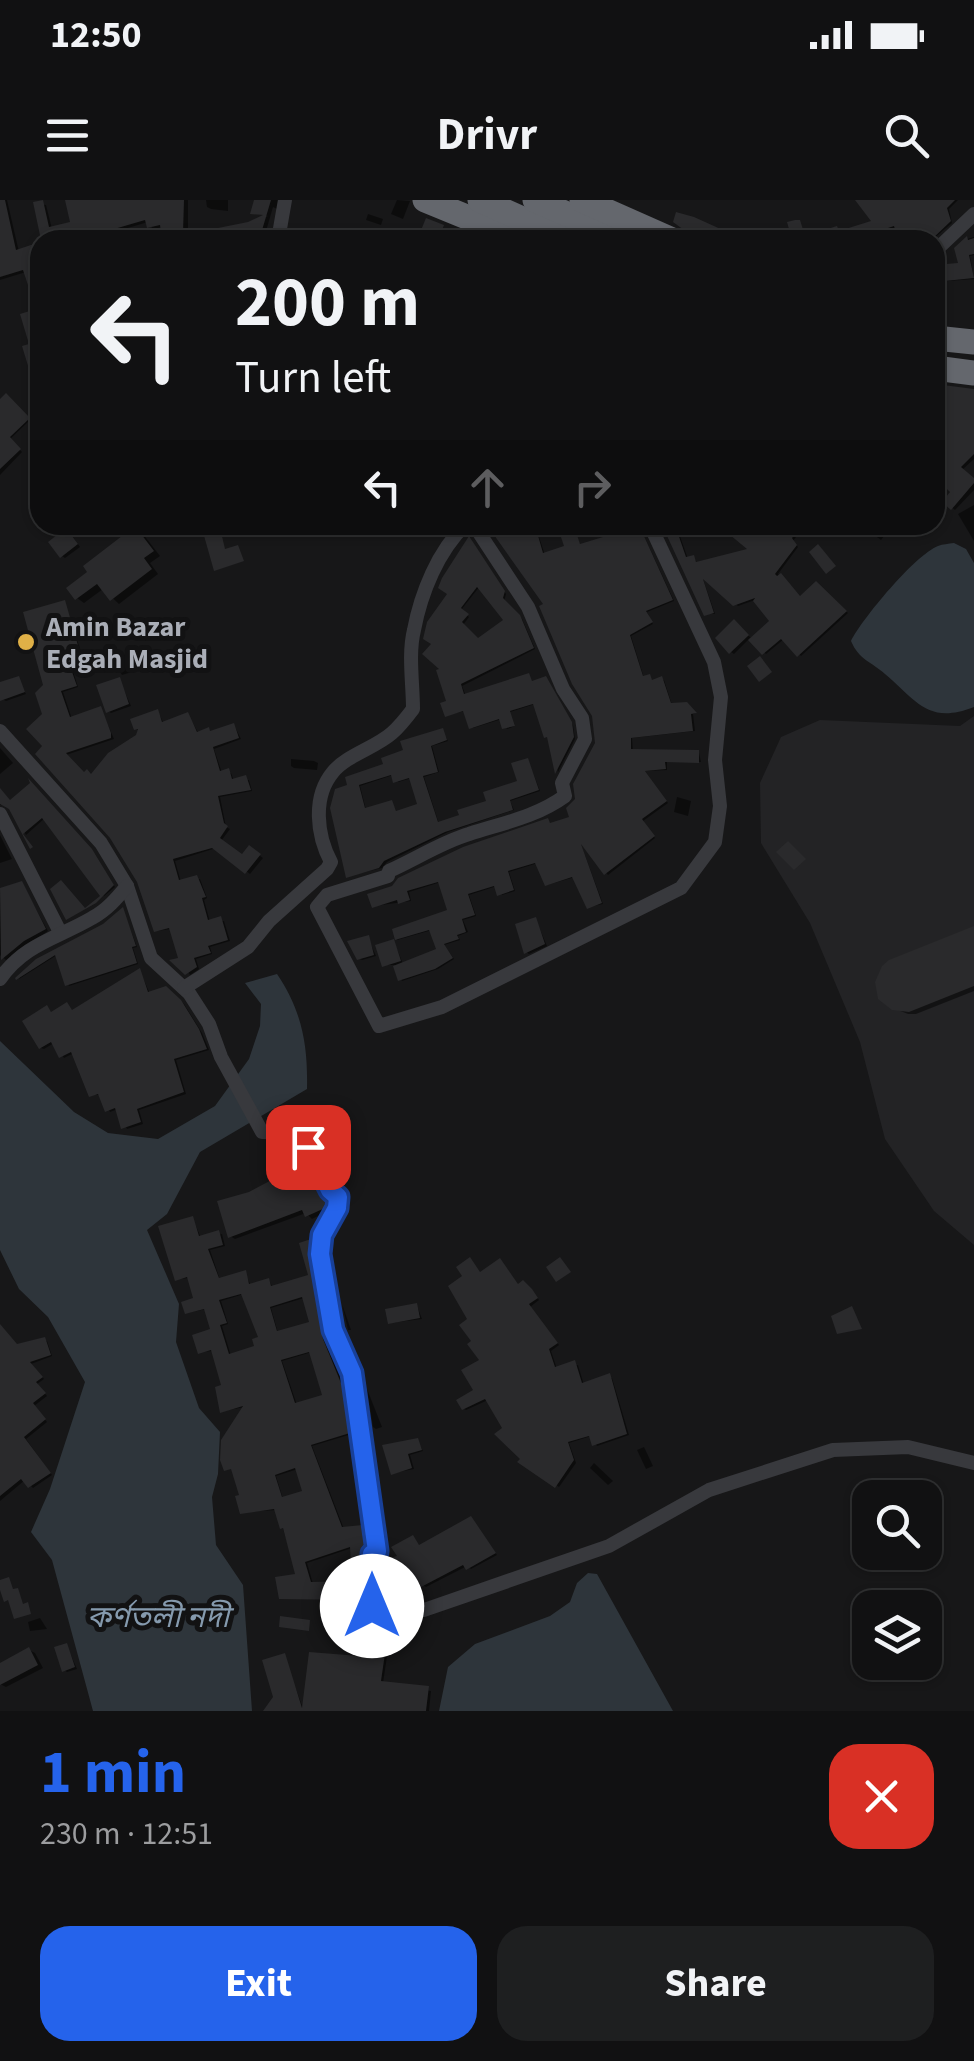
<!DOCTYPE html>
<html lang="en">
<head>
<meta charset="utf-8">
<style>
  body { margin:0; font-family:"Source Sans 3","Noto Sans Bengali",sans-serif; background:#1e1f20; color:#f1f3f6; height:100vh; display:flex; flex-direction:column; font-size:38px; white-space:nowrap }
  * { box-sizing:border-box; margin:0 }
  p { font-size:32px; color:#9c9d9f }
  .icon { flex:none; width:55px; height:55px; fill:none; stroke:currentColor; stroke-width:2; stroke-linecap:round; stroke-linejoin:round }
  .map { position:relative; height:1511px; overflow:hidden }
  .details { display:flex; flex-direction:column; background:#111112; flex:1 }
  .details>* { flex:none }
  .guide { position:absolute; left:30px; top:30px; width:915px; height:305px; border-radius:30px; box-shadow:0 2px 8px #0004,0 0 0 2px #303132; background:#111112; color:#f1f3f6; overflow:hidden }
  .fabs { position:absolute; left:852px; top:1280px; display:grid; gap:20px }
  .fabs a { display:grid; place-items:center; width:90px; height:90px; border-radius:20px; background:#111112; box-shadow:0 2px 8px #0004,0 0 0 2px #303132; font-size:50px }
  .pin { position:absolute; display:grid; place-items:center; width:85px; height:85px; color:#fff; margin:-42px; border-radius:20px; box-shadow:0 5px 15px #0006 }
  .me { position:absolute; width:110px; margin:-55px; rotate:0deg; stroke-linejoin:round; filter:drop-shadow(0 0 8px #0008) }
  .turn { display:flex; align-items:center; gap:35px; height:210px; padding:0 40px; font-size:45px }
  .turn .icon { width:130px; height:130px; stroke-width:2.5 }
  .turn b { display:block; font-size:70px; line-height:85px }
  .lanes { display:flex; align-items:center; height:95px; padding:0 40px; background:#0003; justify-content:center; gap:50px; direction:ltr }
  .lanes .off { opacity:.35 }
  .round { display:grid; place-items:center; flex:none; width:105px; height:105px; border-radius:30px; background:#1e1f20 }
  .headline { display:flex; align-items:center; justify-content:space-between; height:170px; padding:0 40px }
  h1 { font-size:60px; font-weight:700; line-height:75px; color:#2563eb }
  .primary-button { display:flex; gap:20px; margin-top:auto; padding:20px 40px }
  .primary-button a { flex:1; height:115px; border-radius:30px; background:#2563eb; color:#fff; font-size:40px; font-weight:700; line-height:115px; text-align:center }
  .primary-button a+a { background:#1e1f20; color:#f1f3f6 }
  .status { display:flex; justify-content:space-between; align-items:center; height:70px; padding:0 50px; background:#111112; direction:ltr }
  .status svg { height:28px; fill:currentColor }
  header { display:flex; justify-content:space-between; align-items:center; height:130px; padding:0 40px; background:#111112; font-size:45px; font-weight:700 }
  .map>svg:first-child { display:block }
  .built { fill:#232325 }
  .water { fill:#2e353b }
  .shadow { fill:#0007; fill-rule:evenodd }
  .building { fill:#2a2a2c; fill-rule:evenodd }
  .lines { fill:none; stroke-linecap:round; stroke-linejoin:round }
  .street { stroke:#38393d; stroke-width:14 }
  .highway { stroke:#64676d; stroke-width:25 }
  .route-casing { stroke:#184099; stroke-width:25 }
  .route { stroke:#2563eb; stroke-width:18 }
  .poi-dot { fill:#dfb047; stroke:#121213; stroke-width:4 }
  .labels { text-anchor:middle; stroke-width:10; stroke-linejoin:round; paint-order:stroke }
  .poi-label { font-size:28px; font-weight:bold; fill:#aaaeb7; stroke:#121213; text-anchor:start }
  .water-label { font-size:30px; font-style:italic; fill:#859aae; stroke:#121213 }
</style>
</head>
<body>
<div class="status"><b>12:50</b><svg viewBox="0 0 49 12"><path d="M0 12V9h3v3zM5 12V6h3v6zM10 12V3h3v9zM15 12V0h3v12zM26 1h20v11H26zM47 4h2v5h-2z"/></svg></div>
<header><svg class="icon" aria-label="menu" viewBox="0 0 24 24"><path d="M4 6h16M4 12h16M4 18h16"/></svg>Drivr<svg class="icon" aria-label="search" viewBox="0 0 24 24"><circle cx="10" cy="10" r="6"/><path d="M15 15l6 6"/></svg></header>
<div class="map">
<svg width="974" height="1511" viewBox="0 0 974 1511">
  <rect width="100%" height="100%" fill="#171718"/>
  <!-- built -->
  <path class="built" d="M974,516V1045L934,1011L885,939L860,842L810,723L761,643L760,583L781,537L820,520L960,526Z"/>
  <!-- water -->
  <g class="water">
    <path d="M954,343L966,349L974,363V507C928,525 917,501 885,474C872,462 859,460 851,441C862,419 915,355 938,346C943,344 948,344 954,343Z"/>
    <path d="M277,774C302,811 308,845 307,889L200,952L167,1014L147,1030L179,1104L176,1142L199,1208L220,1232L218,1274L212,1297L216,1345L243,1385L252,1511H93L52,1360L31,1332L50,1289L85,1182L48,1117L19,1089L0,1050V841L74,912L108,933L158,939L215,906L249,859L260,826L261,804L245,783Z"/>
    <path d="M588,1373L597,1374L673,1511H439L448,1467L475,1444L550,1416L570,1402L577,1383Z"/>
  </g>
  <!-- shadow -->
  <g class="shadow">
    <path d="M0,0H7L19,52L40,45V173L39,169L31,167L39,111L26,72L0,80Z"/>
    <path d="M67,0H188V40H165L163,27L153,29L148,22L94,38L89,34L44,40L36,4L46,5L52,29L73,23Z"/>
    <path d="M206,0H228V11L211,9L207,7Z"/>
    <path d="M257,0H280L277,9L273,7L264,38L236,33L238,40H219L268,16L253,13Z"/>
    <path d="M397,0L410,1L403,19L391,14Z"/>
    <path d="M860,0H958L949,9L952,23L932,40H767L769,32L794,38L799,23L806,38L837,28L841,33L875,23Z"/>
    <path d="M368,14L383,19L381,25L366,20Z"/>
    <path d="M974,37V55L970,56L974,79L935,82V67L961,65L967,39Z"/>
    <path d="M935,185L974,192V259L962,270L974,280V290L955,310L945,301L954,292L935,276Z"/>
    <path d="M9,198L30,220L10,239L22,252L0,275V202Z"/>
    <path d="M974,305V341L958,314Z"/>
    <path d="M396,325H416L406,334Z"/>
    <path d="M489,325H535L545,355L567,348L574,329L581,347L606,339L603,330L616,325H643L642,332L674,401L647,412L653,424L631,436L644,478L649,476L653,482L664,480L672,505L690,507L696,513L693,514L695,531L632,538L633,552L699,553L701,562H667V570L645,571L668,603L643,621L655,638L608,675L580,642L603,704L589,707L575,677L547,685L538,663L509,672L515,691L502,695L497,686L469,695L476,716L463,720L468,732L458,736L460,740L444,745L454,759L438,769L402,781L395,765H384L394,742L403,764L439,751L432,730L397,740L395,730L450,712L441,682L409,692L411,701L374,706L548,621L552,625L572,619L597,543L595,515L546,405Z"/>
    <path d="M664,325H676L688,359L693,357L698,364L753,350L721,325H805L793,341L798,347L778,374L801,398L819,386L848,413L801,456L784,439L766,454L750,438L734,454L731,452L737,424L752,439L772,421L755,400L738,406L702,376L715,414H706Z"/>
    <path d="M844,325H893L881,340L861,325L849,335L842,327Z"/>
    <path d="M135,329L143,334L160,356L150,363L158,374L119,404L103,389L84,403L77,398Z"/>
    <path d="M70,333L80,347L65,358L62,356Z"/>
    <path d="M471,341L506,394L504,401L522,419L535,449L462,486L466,496L529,476L533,483L548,480L573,525L575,539L558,572L550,537L546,536L535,504L510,512L515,526L507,529L502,519L473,528L465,511L447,515L449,503L444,470L434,444ZM480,386L506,421L479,440L463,425L469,417L461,410Z"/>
    <path d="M65,403L85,464L72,468L78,487L63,492L72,519L101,509L114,539L66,555L85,574L93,575L138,537L140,531L136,529L158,512L164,524L188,515L199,534L234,525L241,539L214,549L222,573H231L234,581L249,580L252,591L220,597L226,627L230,629L221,641L242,657L249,648L263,658L250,674L216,648L175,661L181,682L200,679L207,698L204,700L210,722L224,721L230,741L210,747L212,754L196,759L199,769L190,775L181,759L171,729L156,731L139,681L112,636L46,546V486Z"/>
    <path d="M128,459L135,471L122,475L115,464Z"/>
    <path d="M18,479L26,494L6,501L2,499L0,485Z"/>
    <path d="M119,479L131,506L111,513L108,511Z"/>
    <path d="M442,531L448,541L432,546L439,572L424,577L439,624L489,602L520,582L528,560L540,591L510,601L514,610L448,632L387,662L382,668L348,676L334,597ZM393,575L398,582L412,578L420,605L397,613L392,602L366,610L360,586Z"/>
    <path d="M0,548L13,563L0,574Z"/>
    <path d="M291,559L314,561L318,563L317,570L294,568L291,566Z"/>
    <path d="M32,584L95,654L115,687L87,710L104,696L45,618L26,635L11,607L4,603L0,605V589L11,602Z"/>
    <path d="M677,597L691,601L688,616L674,612Z"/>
    <path d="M0,635L12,659L0,663Z"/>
    <path d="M22,684L48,731L6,760L0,755V690Z"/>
    <path d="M123,710L137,747L133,748L138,764L69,786L57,755L19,779L20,776L104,726Z"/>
    <path d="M536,720L547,746L529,754L526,752Z"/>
    <path d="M974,729V791L916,814H908L893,808Z"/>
    <path d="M368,738L376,756L362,760L358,758Z"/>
    <path d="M140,771L150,794L170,791L184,804L202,833L209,850L176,860L186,894L139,910L143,924L127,929L118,909L110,912L101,895H91L74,853L64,858L54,843L44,849L41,848L47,808L53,814L67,805L73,812Z"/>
    <path d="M291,946L296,949L331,1004L330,1010L312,1019L306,1013L235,1039L230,1036L249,994L287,976Z"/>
    <path d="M193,1019L201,1038L222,1034L225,1046L210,1050L220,1080L245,1073L251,1086L269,1080L273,1088L311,1077L302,1045L313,1043L312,1059L326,1142L346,1191L352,1234L312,1246L344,1329L365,1330L368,1349L364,1357V1409L372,1426L391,1430L383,1483L431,1491L429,1511H266L275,1498L284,1456L304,1511L375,1460L378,1436L363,1414L357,1413L355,1400L281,1398L298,1376L277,1310L242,1312L245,1207L223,1211L225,1187L213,1151L200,1152L213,1131L206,1109L187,1113L196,1100L190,1078L177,1079ZM244,1094L261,1139L258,1148L231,1156L222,1126L228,1124L221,1101ZM304,1098L312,1123L278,1133L271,1108ZM312,1152L325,1197L297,1205L282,1161ZM298,1269L305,1292L283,1299L276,1276ZM352,1348L354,1384H313L307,1363Z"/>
    <path d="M503,1063L519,1086L526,1085L539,1100L530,1107L559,1145L551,1151L557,1169L578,1165L584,1185L612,1178L629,1235L597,1246L591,1236L569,1243L576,1263L559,1287L521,1262L524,1259L488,1200L466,1210L464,1209L476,1191L483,1161L474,1141L470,1119L481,1074Z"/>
    <path d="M342,1104L351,1130H348Z"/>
    <path d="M417,1106L422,1119L390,1123Z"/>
    <path d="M0,1125L18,1147L47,1141L52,1156L31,1164L44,1179L37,1184L47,1196L34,1206L47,1222L26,1239L52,1275L33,1288L25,1280L0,1301Z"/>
    <path d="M367,1189L382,1227L376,1229L373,1227Z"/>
    <path d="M417,1240L423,1251L410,1255L414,1269L393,1273Z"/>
    <path d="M644,1247L653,1266L646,1269L637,1250Z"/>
    <path d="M594,1263L613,1281L608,1285L590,1268Z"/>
    <path d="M471,1319L497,1355L471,1369L467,1366L426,1387L421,1384L412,1389L385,1391L413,1338L420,1347Z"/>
    <path d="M40,1418L47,1429L30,1431L28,1422Z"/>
    <path d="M67,1446L77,1469L67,1472L64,1470Z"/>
    <path d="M29,1450L35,1453L43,1468L6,1487L0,1484V1465Z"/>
  </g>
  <!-- building -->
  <g class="building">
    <path d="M0,0H5L16,50L40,42V170L36,167L29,169L22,146L29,144L20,114L36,109L23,70L0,77Z"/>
    <path d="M43,0L49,27L70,22L65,0H184L183,33L186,40H162L160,25L147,28L145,20L87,37V32L41,40L33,2Z"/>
    <path d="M254,0H271L260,37L234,33L236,40H216L213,29L248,22L263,15L250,14Z"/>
    <path d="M855,0H955L947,8L951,21L931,40H898L894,26L870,34L872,40H792L787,22L795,20H800L805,36L837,26L839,31L871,21Z"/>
    <path d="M676,12L694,17L745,40H717L702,34L700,40L688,39L684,30L673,22Z"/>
    <path d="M426,18L444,25L438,40H417Z"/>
    <path d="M967,36L968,40L974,38V54L969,55L974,78L935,82V65L958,63L954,48Z"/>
    <path d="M935,184L974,189V254L961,267L974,278V283L951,310L942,302L950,292L935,277Z"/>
    <path d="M6,193L30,218L10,237L21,249L0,269V199Z"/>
    <path d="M201,325L220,328L225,349L238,345L244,361L214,371Z"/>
    <path d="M487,325H535L543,353L564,346L559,331L574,326L580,344L603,337L600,328L639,325L673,400L646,411L653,422L630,435L643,476L650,474L652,480L662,476L671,503L687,502L697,513L691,514L693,531L631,538V549L699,550V563L665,562L666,569L645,571L667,601L642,619L655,636L604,675L581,644L602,703L587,709L572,677L545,686L535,663L508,671L514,690L497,696L494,686L468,694L475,715L462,719L466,732L457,735L459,739L444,744L453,758L435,769L398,781L393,766L436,749L429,730L395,740L392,729L447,710L438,682L407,691L410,700L398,704L397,700L372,708L367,694L392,686L398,678L463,647L548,618L550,623L569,617L566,608L575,599L573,584L595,543L592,516L572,484L539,406L543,404Z"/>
    <path d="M662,325H675L686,357L694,355L696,362L747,349L718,325H802L792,338L797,345L775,374L777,376L781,373L800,396L816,381L847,411L797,457L781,439L762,455L748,440L769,421L753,401L755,398L733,406L703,379L714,413L704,416Z"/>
    <path d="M135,326L154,351L144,358L152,369L110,401L97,384L75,400L66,388L87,372L83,366Z"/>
    <path d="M66,328L78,344L60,358L48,342Z"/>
    <path d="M469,336L505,391L503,398L520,415L534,448L461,484L464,494L529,473L532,481L546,476L572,522L574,537L555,574L547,537L544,538L533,504L510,511L515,526L502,529L499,519L469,529L463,511L445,517L440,503L446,501L436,470L439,469L422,454L431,444L423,439L427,422L447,394L438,388L442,378ZM477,387L503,420L478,438L462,422L469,414L461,408Z"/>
    <path d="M818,344L836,366L826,374L809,352Z"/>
    <path d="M65,400L83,463L70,466L77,486L61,491L70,517L101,506L111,533V538L66,553L84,572L87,569L91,574L108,553L136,535L138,529L134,530L130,519L158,509L162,522L188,512L197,532L209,527L210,531L234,523L239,538L213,547L220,571L229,568L232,579L246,575L251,590L218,596L224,623L228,626L220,638L242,654L249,645L261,654L245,674L212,648L173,659L179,680L197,675L206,697L202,698L208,720L221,716L228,740L208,746L211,753L194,758L197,767L185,775L169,760L178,758L169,728L154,732L137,682L110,638L35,554L42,546L26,529L42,514L35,493L43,485L23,412Z"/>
    <path d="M734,419L749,435L729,454L715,438Z"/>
    <path d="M760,456L772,472L759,482L747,466Z"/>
    <path d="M19,476L25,492L0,501V482Z"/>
    <path d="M120,477L129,504L106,513L96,485Z"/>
    <path d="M443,528L447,540L431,546L438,572L423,576L438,622L459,615L457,610L486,601L483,592L517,581L511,563L528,558L539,590L510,600L513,610L445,632L384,661L379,668L346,678L330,608L335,589L347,585L345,577L383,564L381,558L403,550L400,541ZM391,575L393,583L409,578L417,604L396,611L392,600L365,608L359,585Z"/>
    <path d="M28,578L92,649L114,685L96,703L66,720L50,689L61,680L85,708L100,696L42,618L23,634L33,647L30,649L9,609L0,604V588L10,600L30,583Z"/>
    <path d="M788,641L806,659L794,670L776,652Z"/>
    <path d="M22,681L46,729L24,741L1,760L0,688Z"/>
    <path d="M123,707L136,746L132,747L137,763L65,786L55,755L16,780L15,778L36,759L103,724Z"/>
    <path d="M536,717L545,744L524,754L515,724Z"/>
    <path d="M974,726V786L909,812L892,810L878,799L875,782L882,766L889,760Z"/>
    <path d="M369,735L374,755L357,760L347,741Z"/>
    <path d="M394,739L401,761L382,767L375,745Z"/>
    <path d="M140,768L148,792L166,786L181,800L199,829L207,849L174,859L184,892L137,909L141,922L121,929L115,908L105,912L98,894L89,897L71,852L59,858L51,842L39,849L22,821L47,805L51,812L67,802L72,810Z"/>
    <path d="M287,943H291L327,1000L325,1008L305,1017L302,1010L228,1038L217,1001L249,992L283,974L271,951Z"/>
    <path d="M193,1016L199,1036L219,1030L223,1045L208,1049L219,1078L246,1070L249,1084L269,1078L271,1086L308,1075L299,1043L311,1039L310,1056L323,1139L343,1188L350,1233L311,1245L342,1327L363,1325L366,1346L361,1355L362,1406L370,1424L389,1426L381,1481L429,1486L426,1511H263L273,1497L262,1460L285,1453L302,1508L309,1452L372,1457L375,1436L358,1433L360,1414H354L353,1400L279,1399L275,1377L295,1374L283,1328L280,1329L274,1309L240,1314L235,1296L239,1295L231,1269L224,1271L220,1260L221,1240L243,1206L220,1213L215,1187L221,1185L211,1150L198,1154L192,1135L210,1129L204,1109L185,1114L181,1102L193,1098L187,1077L175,1081L158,1026ZM241,1094L258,1137L252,1139L254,1146L229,1154L220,1125L227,1123L219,1100ZM302,1097L309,1122L277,1131L270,1107ZM309,1152L322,1195L295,1203L281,1160ZM295,1268L302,1291L282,1297L275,1275ZM350,1347L352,1381L311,1382L305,1362Z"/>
    <path d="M470,1057L480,1072L500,1058L518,1084L523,1080L532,1089L538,1098L529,1104L558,1143L549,1149L555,1167L575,1160L582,1183L610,1173L627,1234L592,1246L589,1236L568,1242L574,1260L555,1288L517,1262L520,1259L494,1234L502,1228L485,1199L462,1210L456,1200L473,1190L461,1170L479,1160L467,1144L471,1141L459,1125L467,1119L448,1086L462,1076L456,1067Z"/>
    <path d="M560,1057L571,1072L556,1082L546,1067Z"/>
    <path d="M417,1103L420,1118L388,1124L385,1109Z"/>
    <path d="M852,1106L862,1129L837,1134L831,1116Z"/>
    <path d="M0,1124L17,1144L45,1137L51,1155L30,1162L43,1177L36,1182L46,1193L33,1203L46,1219L24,1237L51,1273L28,1288L21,1279L0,1296Z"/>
    <path d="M418,1238L422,1250L408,1254L412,1268L391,1275L382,1245Z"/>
    <path d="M471,1316L496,1353L466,1370L463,1365L421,1387L419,1383L408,1389L383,1392V1360L397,1356L391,1347L413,1335L419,1345Z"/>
    <path d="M9,1377L13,1389L18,1388L23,1404L28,1402L31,1414L14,1419L8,1400L4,1402L0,1390V1380Z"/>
    <path d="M280,1416L310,1420L309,1431L279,1427Z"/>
    <path d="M67,1443L75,1467L62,1472L54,1447Z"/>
    <path d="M29,1447L38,1465L0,1485V1463Z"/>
  </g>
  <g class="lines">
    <!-- street -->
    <g class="street">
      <path d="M278,40L285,0"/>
      <path d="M935,51L974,14"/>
      <path d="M474,325L528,407L563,489L582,518L585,539L562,583L565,596C536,617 503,623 469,634C442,642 416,659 389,671L388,676L327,695L317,707L379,826L442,807L681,688L715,642L720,606L715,560L721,497L714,462L650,325"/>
      <path d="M0,531L101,643L127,686L151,758L189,793L209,824L221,857L262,932L297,933L338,997L337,1007L322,1035L320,1054L333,1130L352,1173L377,1351L372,1355V1405L378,1414L424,1410L609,1346L709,1290L833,1250L908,1247L974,1263"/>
      <path d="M0,614L60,732"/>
      <path d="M0,779C24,744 58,738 92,718C107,710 117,698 127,686"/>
      <path d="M184,788L248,747L269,721L327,669L331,662C317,636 312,597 333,572C347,555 375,548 392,533C400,526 407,517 413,509C413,484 408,454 414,430C421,393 438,351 465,325"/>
    </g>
    <!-- highway -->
    <g class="highway">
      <path d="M425,0L523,40"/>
      <path d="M480,0L569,40"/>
      <path d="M535,0L626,40"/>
      <path d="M582,0L672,40"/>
      <path d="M935,138L974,142"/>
      <path d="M935,168L974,173"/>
    </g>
  </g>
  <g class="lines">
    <!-- route casing -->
    <g class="route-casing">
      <path id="route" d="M308,947L330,990L338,997L337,1008L322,1035L320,1054L333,1130L352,1173L377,1351L372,1354V1406"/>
    </g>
    <!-- route -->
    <use href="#route" class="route"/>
  </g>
  <!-- markers -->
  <circle class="poi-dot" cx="26" cy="442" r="10"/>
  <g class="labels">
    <!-- poi labels -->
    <g class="poi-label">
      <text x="46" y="436">Amin Bazar<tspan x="46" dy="32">Edgah Masjid</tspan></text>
    </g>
    <!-- water labels -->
    <g class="water-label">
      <text x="158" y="1427">কর্ণতলী নদী</text>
    </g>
  </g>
</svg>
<div class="fabs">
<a><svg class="icon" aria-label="search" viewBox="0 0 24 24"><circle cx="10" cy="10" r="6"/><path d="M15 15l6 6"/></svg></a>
<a><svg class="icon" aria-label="layers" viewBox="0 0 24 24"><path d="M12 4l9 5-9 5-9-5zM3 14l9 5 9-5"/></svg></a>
</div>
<div class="pin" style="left:308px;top:947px;background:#d93025"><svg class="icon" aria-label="arrive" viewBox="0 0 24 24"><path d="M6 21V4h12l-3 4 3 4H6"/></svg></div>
<svg class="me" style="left:372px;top:1406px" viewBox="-20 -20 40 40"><circle r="19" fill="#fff"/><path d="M0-13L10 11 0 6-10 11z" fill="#2563eb"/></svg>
<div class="guide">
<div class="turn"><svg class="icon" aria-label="left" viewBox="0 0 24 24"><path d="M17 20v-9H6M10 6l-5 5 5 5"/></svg><div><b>200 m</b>Turn left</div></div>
<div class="lanes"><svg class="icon" aria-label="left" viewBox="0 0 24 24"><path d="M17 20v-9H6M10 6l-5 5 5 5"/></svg><svg class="icon off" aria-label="ahead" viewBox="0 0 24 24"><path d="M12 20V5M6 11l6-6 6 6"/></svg><svg class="icon off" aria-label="right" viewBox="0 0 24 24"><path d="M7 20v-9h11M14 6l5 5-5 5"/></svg></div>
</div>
</div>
<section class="details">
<div class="headline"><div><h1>1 min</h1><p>230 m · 12:51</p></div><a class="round" style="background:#d93025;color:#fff"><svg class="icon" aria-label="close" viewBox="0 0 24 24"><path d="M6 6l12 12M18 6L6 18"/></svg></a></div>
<div class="primary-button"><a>Exit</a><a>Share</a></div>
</section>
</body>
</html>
